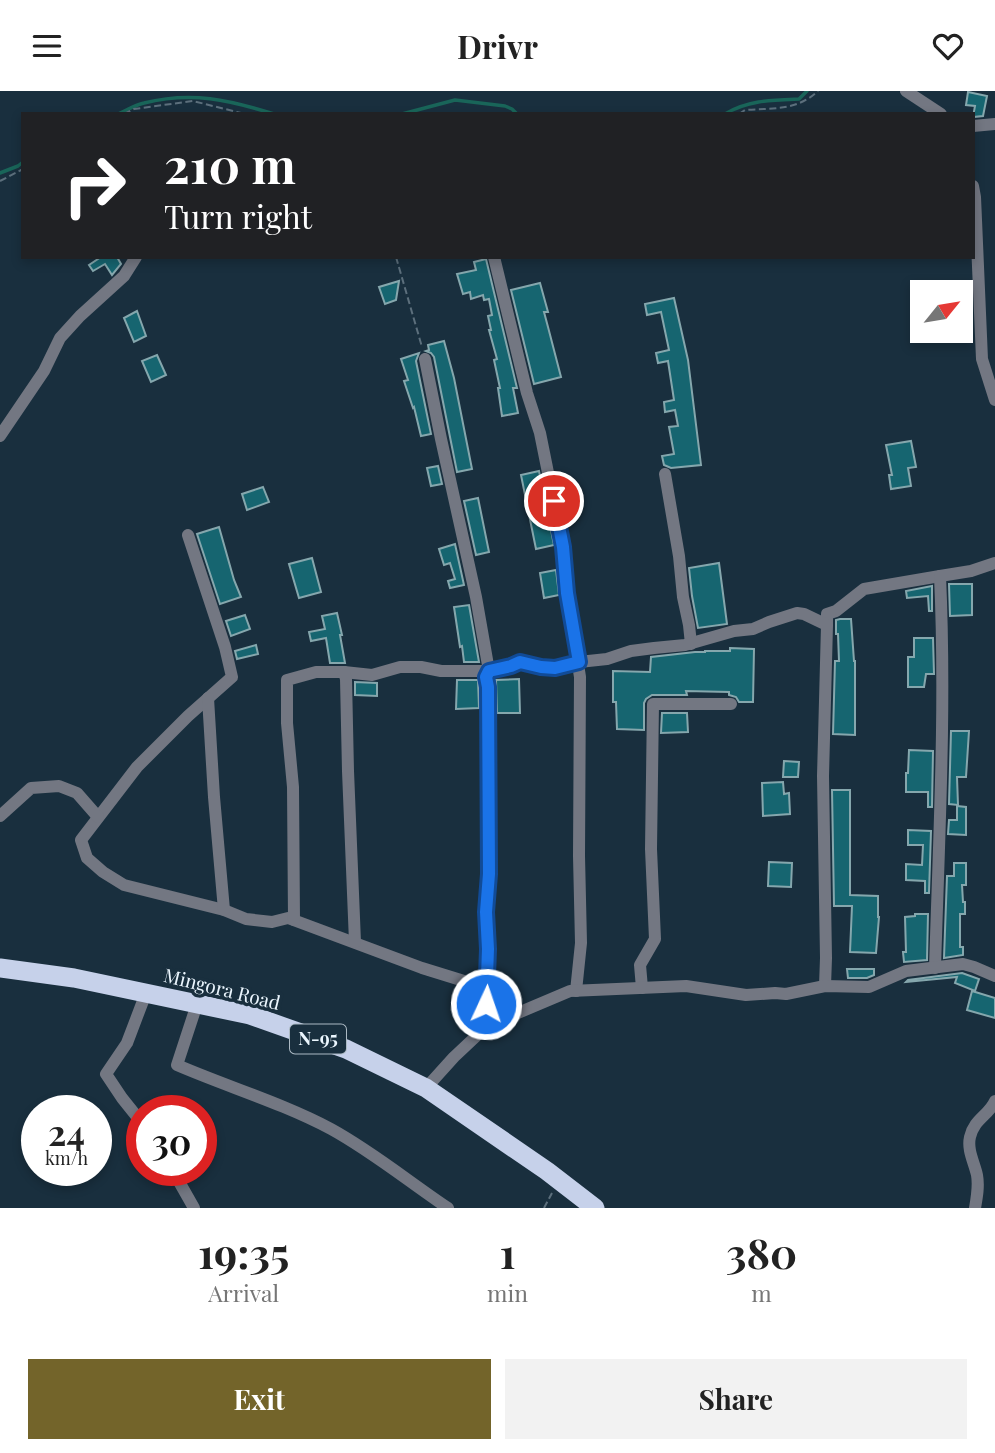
<!DOCTYPE html>
<html lang="en">
<head>
<meta charset="utf-8">
<style>
  body { margin:0; font-family:"Playfair Display",serif; background:#f2f2f2; color:#222; height:100vh; display:flex; flex-direction:column; font-size:26px; white-space:nowrap }
  * { box-sizing:border-box; margin:0 }
  p { font-size:23px; color:#767676 }
  .icon { flex:none; width:38px; height:38px; fill:none; stroke:currentColor; stroke-width:2; stroke-linecap:round; stroke-linejoin:round }
  .map { position:relative; height:1117px; overflow:hidden }
  .drawer { display:flex; flex-direction:column; background:#fff; flex:1 }
  .drawer>* { flex:none }
  .banner { position:absolute; left:21px; top:21px; width:954px; height:147px; border-radius:0px; box-shadow:0 4px 10px #0003; background:#202124; color:#fff; overflow:hidden }
  .needle { width:46px; rotate:60deg }
  .controls { position:absolute; left:910px; top:189px; display:grid; gap:14px }
  .controls a { display:grid; place-items:center; width:63px; height:63px; border-radius:0px; background:#fff; box-shadow:0 4px 10px #0003; font-size:35px }
  .speed { position:absolute; left:21px; top:1004px; display:flex; gap:14px; font-size:35px; font-weight:700; text-align:center }
  .speed>* { display:grid; place-content:center; width:91px; height:91px; border-radius:50%; background:#fff; box-shadow:0 4px 10px #0003; line-height:1 }
  .speed small { font-size:18px; font-weight:400 }
  .speed .limit { border:10px solid #d22; background:#fff; color:#111 }
  .pin { position:absolute; display:grid; place-items:center; width:60px; height:60px; color:#fff; margin:-30px; border:4px solid #fff; border-radius:50%; box-shadow:0 2px 7px #0007 }
  .me { position:absolute; width:77px; margin:-38px; rotate:3deg; stroke-linejoin:round; filter:drop-shadow(0 0 5px #0008) }
  .turn { display:flex; align-items:center; gap:24px; height:147px; padding:0 28px; font-size:32px }
  .turn .icon { width:91px; height:91px; stroke-width:2.5 }
  .turn b { display:block; font-size:49px; line-height:60px }
  .eta { display:flex; justify-content:space-evenly; align-items:center; height:119px; text-align:center }
  .eta b { font-size:42px; font-weight:700; line-height:49px }
  .action { display:flex; gap:14px; margin-top:auto; padding:14px 28px }
  .action a { flex:1; height:80px; border-radius:0px; background:#73642a; color:#fff; font-size:28px; font-weight:700; line-height:80px; text-align:center }
  .action a+a { background:#f2f2f2; color:#222 }
  header { display:flex; justify-content:space-between; align-items:center; height:91px; padding:0 28px; background:#fff; font-size:32px; font-weight:700 }
  .map>svg:first-child { display:block }
  .lines { fill:none; stroke-linecap:round; stroke-linejoin:round }
  .stream { stroke:#196559; stroke-width:3.5 }
  .building { fill:#166570; stroke:#85a7ad; stroke-width:2 }
  .path { stroke:#5c6f7c; stroke-width:2; stroke-dasharray:7 3.5; stroke-linecap:butt }
  .minor { stroke:#737782; stroke-width:12 }
  .trunk { stroke:#c6d1ea; stroke-width:19 }
  .route-casing { stroke:#114b97; stroke-width:18 }
  .route { stroke:#1a73e8; stroke-width:12 }
  .labels { text-anchor:middle; stroke-width:7; stroke-linejoin:round; paint-order:stroke }
  .shield { fill:#192f3e; stroke:#acbac4; stroke-width:2 }
  .shield-label { font-size:18px; font-weight:bold; fill:#ebf6fe }
  .street-label { font-size:19px; fill:#ebf6fe; stroke:#192f3e }
</style>
</head>
<body>
<header><svg class="icon" aria-label="menu" viewBox="0 0 24 24"><path d="M4 6h16M4 12h16M4 18h16"/></svg>Drivr<svg class="icon" aria-label="heart" viewBox="0 0 24 24"><path d="M12 20l-8-8c-3-5 5-10 8-4 3-6 11-1 8 4z"/></svg></header>
<div class="map">
<svg width="995" height="1117" viewBox="0 0 995 1117">
  <rect width="100%" height="100%" fill="#192f3e"/>
  <g class="lines">
    <!-- stream -->
    <g class="stream">
      <path d="M118,23C127,19 135,14 144,12C192,0 229,9 274,23"/>
      <path d="M402,23L455,9L505,15L512,18L517,23"/>
      <path d="M725,23C748,9 773,9 799,8L807,0"/>
      <path d="M0,82L18,75L23,71"/>
    </g>
  </g>
  <!-- building -->
  <g class="building">
    <path d="M968,1L987,5L983,25L973,26L975,15L966,14Z"/>
    <path d="M101,166H117L121,173L112,184L105,173L93,180L89,174Z"/>
    <path d="M486,168L517,297H513L518,322L502,325L498,297H500L494,269L497,268L489,239H491L488,225L492,224L489,208L484,209L483,204L471,208L470,201L463,203L457,183L476,179L474,171Z"/>
    <path d="M399,190L396,209L385,213L379,196Z"/>
    <path d="M540,192L548,221H544L548,236L561,286L534,293L511,199Z"/>
    <path d="M674,207L688,269L701,374L671,377L664,374L662,365L674,363L669,336L678,335L675,319L665,321L664,311L674,309L668,270L658,272L656,262L669,259L661,221L647,224L645,213Z"/>
    <path d="M137,220L146,245L134,251L124,227Z"/>
    <path d="M444,250L454,287L472,378L457,381L434,266L431,262L426,260L429,259L428,254Z"/>
    <path d="M419,262L416,270L431,343L421,345L414,316L413,317L404,290L408,289L401,268Z"/>
    <path d="M157,264L166,284L151,291L142,270Z"/>
    <path d="M911,350L916,376L908,377L911,395L891,398L889,384H892L886,354Z"/>
    <path d="M438,375L442,393L431,395L427,377Z"/>
    <path d="M539,380L554,454L536,458L521,384Z"/>
    <path d="M263,396L269,411L247,419L242,403Z"/>
    <path d="M478,407L489,461L476,464L464,410Z"/>
    <path d="M219,436L234,489L241,506L220,513L197,443Z"/>
    <path d="M455,453L464,494L450,497L448,490L455,488L450,472L444,474L439,458Z"/>
    <path d="M312,467L321,501L299,507L289,473Z"/>
    <path d="M719,472L727,533L698,537L692,505L689,477Z"/>
    <path d="M556,479L559,504L544,507L540,482Z"/>
    <path d="M949,493H972V524L950,525Z"/>
    <path d="M932,495V520H929L928,505L907,507L906,500Z"/>
    <path d="M469,514L479,571H464L462,555L460,556L454,516Z"/>
    <path d="M337,522L342,544H340L345,572H330L326,547L311,550L309,541L325,538L322,525Z"/>
    <path d="M245,524L250,538L231,545L226,530Z"/>
    <path d="M840,528H851L854,570H855V644L833,643L835,570H839L838,543H836V529Z"/>
    <path d="M914,547H933L934,583H926L924,596H908V566H914Z"/>
    <path d="M256,554L258,563L237,568L235,560Z"/>
    <path d="M730,557L754,558L753,611H739L736,606L729,604V601L686,600L687,604H652L646,608L644,612V639L617,638L616,611H613V580L650,581L651,566L695,561H705V560H730Z"/>
    <path d="M519,588L520,622H497L496,589Z"/>
    <path d="M457,589H478L479,617L456,618Z"/>
    <path d="M355,591L377,592V605L355,604Z"/>
    <path d="M662,622H687L688,641L661,642Z"/>
    <path d="M951,640H969L966,686H957L958,714L949,713Z"/>
    <path d="M909,659L933,660L932,716H928V701H906V682H908Z"/>
    <path d="M784,670L799,671L798,686H783Z"/>
    <path d="M783,691L784,703L789,702L790,723L763,725L762,692Z"/>
    <path d="M832,699H850V804L878,805V826H879L876,862L850,861L852,815H834Z"/>
    <path d="M957,715L966,716V744L948,743L949,729H957Z"/>
    <path d="M908,739L931,740L929,802H925V790L906,789V773L922,774L923,754H908Z"/>
    <path d="M769,771L792,772L791,796L768,795Z"/>
    <path d="M954,772H966V794H962L963,811H965V823H960V856H963V864L944,867L947,785H954Z"/>
    <path d="M915,823H928L927,869L904,871L903,861H906L905,826L915,825Z"/>
    <path d="M847,878H874V884L867,887H848Z"/>
    <path d="M962,882L979,888L975,900L955,892L957,886L906,891L908,889Z"/>
    <path d="M972,900L995,907V927L967,919Z"/>
  </g>
  <g class="lines">
    <!-- path -->
    <g class="path">
      <path d="M124,23L134,18L193,10L245,23"/>
      <path d="M465,23H469"/>
      <path d="M739,23L745,19C772,17 797,20 818,0"/>
      <path d="M0,90L23,78"/>
      <path d="M396,166L422,256"/>
      <path d="M544,1117L552,1102"/>
    </g>
    <!-- minor -->
    <g class="minor">
      <path d="M906,0L941,23"/>
      <path d="M973,35L995,33"/>
      <path d="M973,95L975,106L982,268L995,309"/>
      <path d="M494,166L527,302L540,342L563,456L567,502L580,586L579,765L581,852L576,900"/>
      <path d="M425,268L441,348L476,506L489,580L486,586L488,596L489,783L486,821L488,858L486,913"/>
      <path d="M0,345L44,280L60,247L80,225L124,185L136,166"/>
      <path d="M665,383L679,465L683,506L689,534L691,553"/>
      <path d="M188,444L225,556L232,586L188,625L137,676L81,749L87,767L103,781L124,794L224,819L246,828L272,831L288,827L422,877L464,890L480,906L499,930"/>
      <path d="M827,534V523L836,520L864,498L940,485"/>
      <path d="M344,581L372,584L400,576H421L441,580H489L511,575L520,571L541,576L555,577L579,571L607,568L631,560L654,557L685,554L734,540L753,538L769,531L797,522L804,523L827,534L823,685L826,867L825,895"/>
      <path d="M208,607L214,706L224,819"/>
      <path d="M0,725L31,697L59,695L77,702L98,726"/>
      <path d="M294,829L293,696L287,632V589L316,581H344L346,588L348,680L355,851"/>
      <path d="M935,877C939,746 946,615 940,485L971,480L995,472"/>
      <path d="M642,897L640,874L655,848L651,758L653,613H731"/>
      <path d="M197,913L177,974C228,996 282,1012 331,1038C373,1061 409,1091 448,1117"/>
      <path d="M426,997L454,966L487,935L570,900L686,895L746,904L775,902L786,903L825,895L869,896L906,880L963,873L974,876L995,885"/>
      <path d="M142,1032L122,1007L106,983L127,952L146,902"/>
      <path d="M173,1080L194,1117"/>
      <path d="M975,1117C977,1106 979,1095 977,1084C974,1071 967,1059 970,1046C974,1028 989,1024 995,1010"/>
    </g>
    <!-- trunk -->
    <path class="trunk" d="M0,877L74,887L250,924L346,958L426,997L547,1080L595,1117"/>
  </g>
  <g class="lines">
    <!-- route casing -->
    <g class="route-casing">
      <path id="route" d="M486,913L488,858L486,821L489,783L488,596L486,586L489,580L511,575L520,571L541,576L555,577L579,571L567,502L563,456L554,410"/>
    </g>
    <!-- route -->
    <use href="#route" class="route"/>
  </g>
  <g class="labels">
    <!-- shield labels -->
    <rect class="shield" x="290" y="933.5" width="56" height="29" rx="5"/>
    <g class="shield-label">
      <text x="318" y="954">N-95</text>
    </g>
    <!-- street labels -->
    <g class="street-label">
      <text transform="translate(222 898) rotate(14)" y="7">Mingora Road</text>
    </g>
  </g>
</svg>
<div class="controls">
<a><svg class="needle" viewBox="-14 -14 28 28"><path d="M0-13l5 13h-10z" fill="#e53935"/><path d="M0 13l5-13h-10z" fill="#767676"/></svg></a>
</div>
<div class="speed"><div>24<small>km/h</small></div><div class="limit">30</div></div>
<div class="pin" style="left:554px;top:410px;background:#d93025"><svg class="icon" aria-label="arrive" viewBox="0 0 24 24"><path d="M6 21V4h12l-3 4 3 4H6"/></svg></div>
<svg class="me" style="left:486px;top:913px" viewBox="-20 -20 40 40"><circle r="17" fill="#1a73e8" stroke="#fff" stroke-width="3"/><path d="M0-11L8 9 0 5-8 9z" fill="#fff"/></svg>
<div class="banner">
<div class="turn"><svg class="icon" aria-label="right" viewBox="0 0 24 24"><path d="M7 20v-9h11M14 6l5 5-5 5"/></svg><div><b>210 m</b>Turn right</div></div>
</div>
</div>
<section class="drawer">
<div class="eta">
<div><b>19:35</b><p>Arrival</p></div>
<div><b>1</b><p>min</p></div>
<div><b>380</b><p>m</p></div>
</div>
<div class="action"><a>Exit</a><a>Share</a></div>
</section>
</body>
</html>
